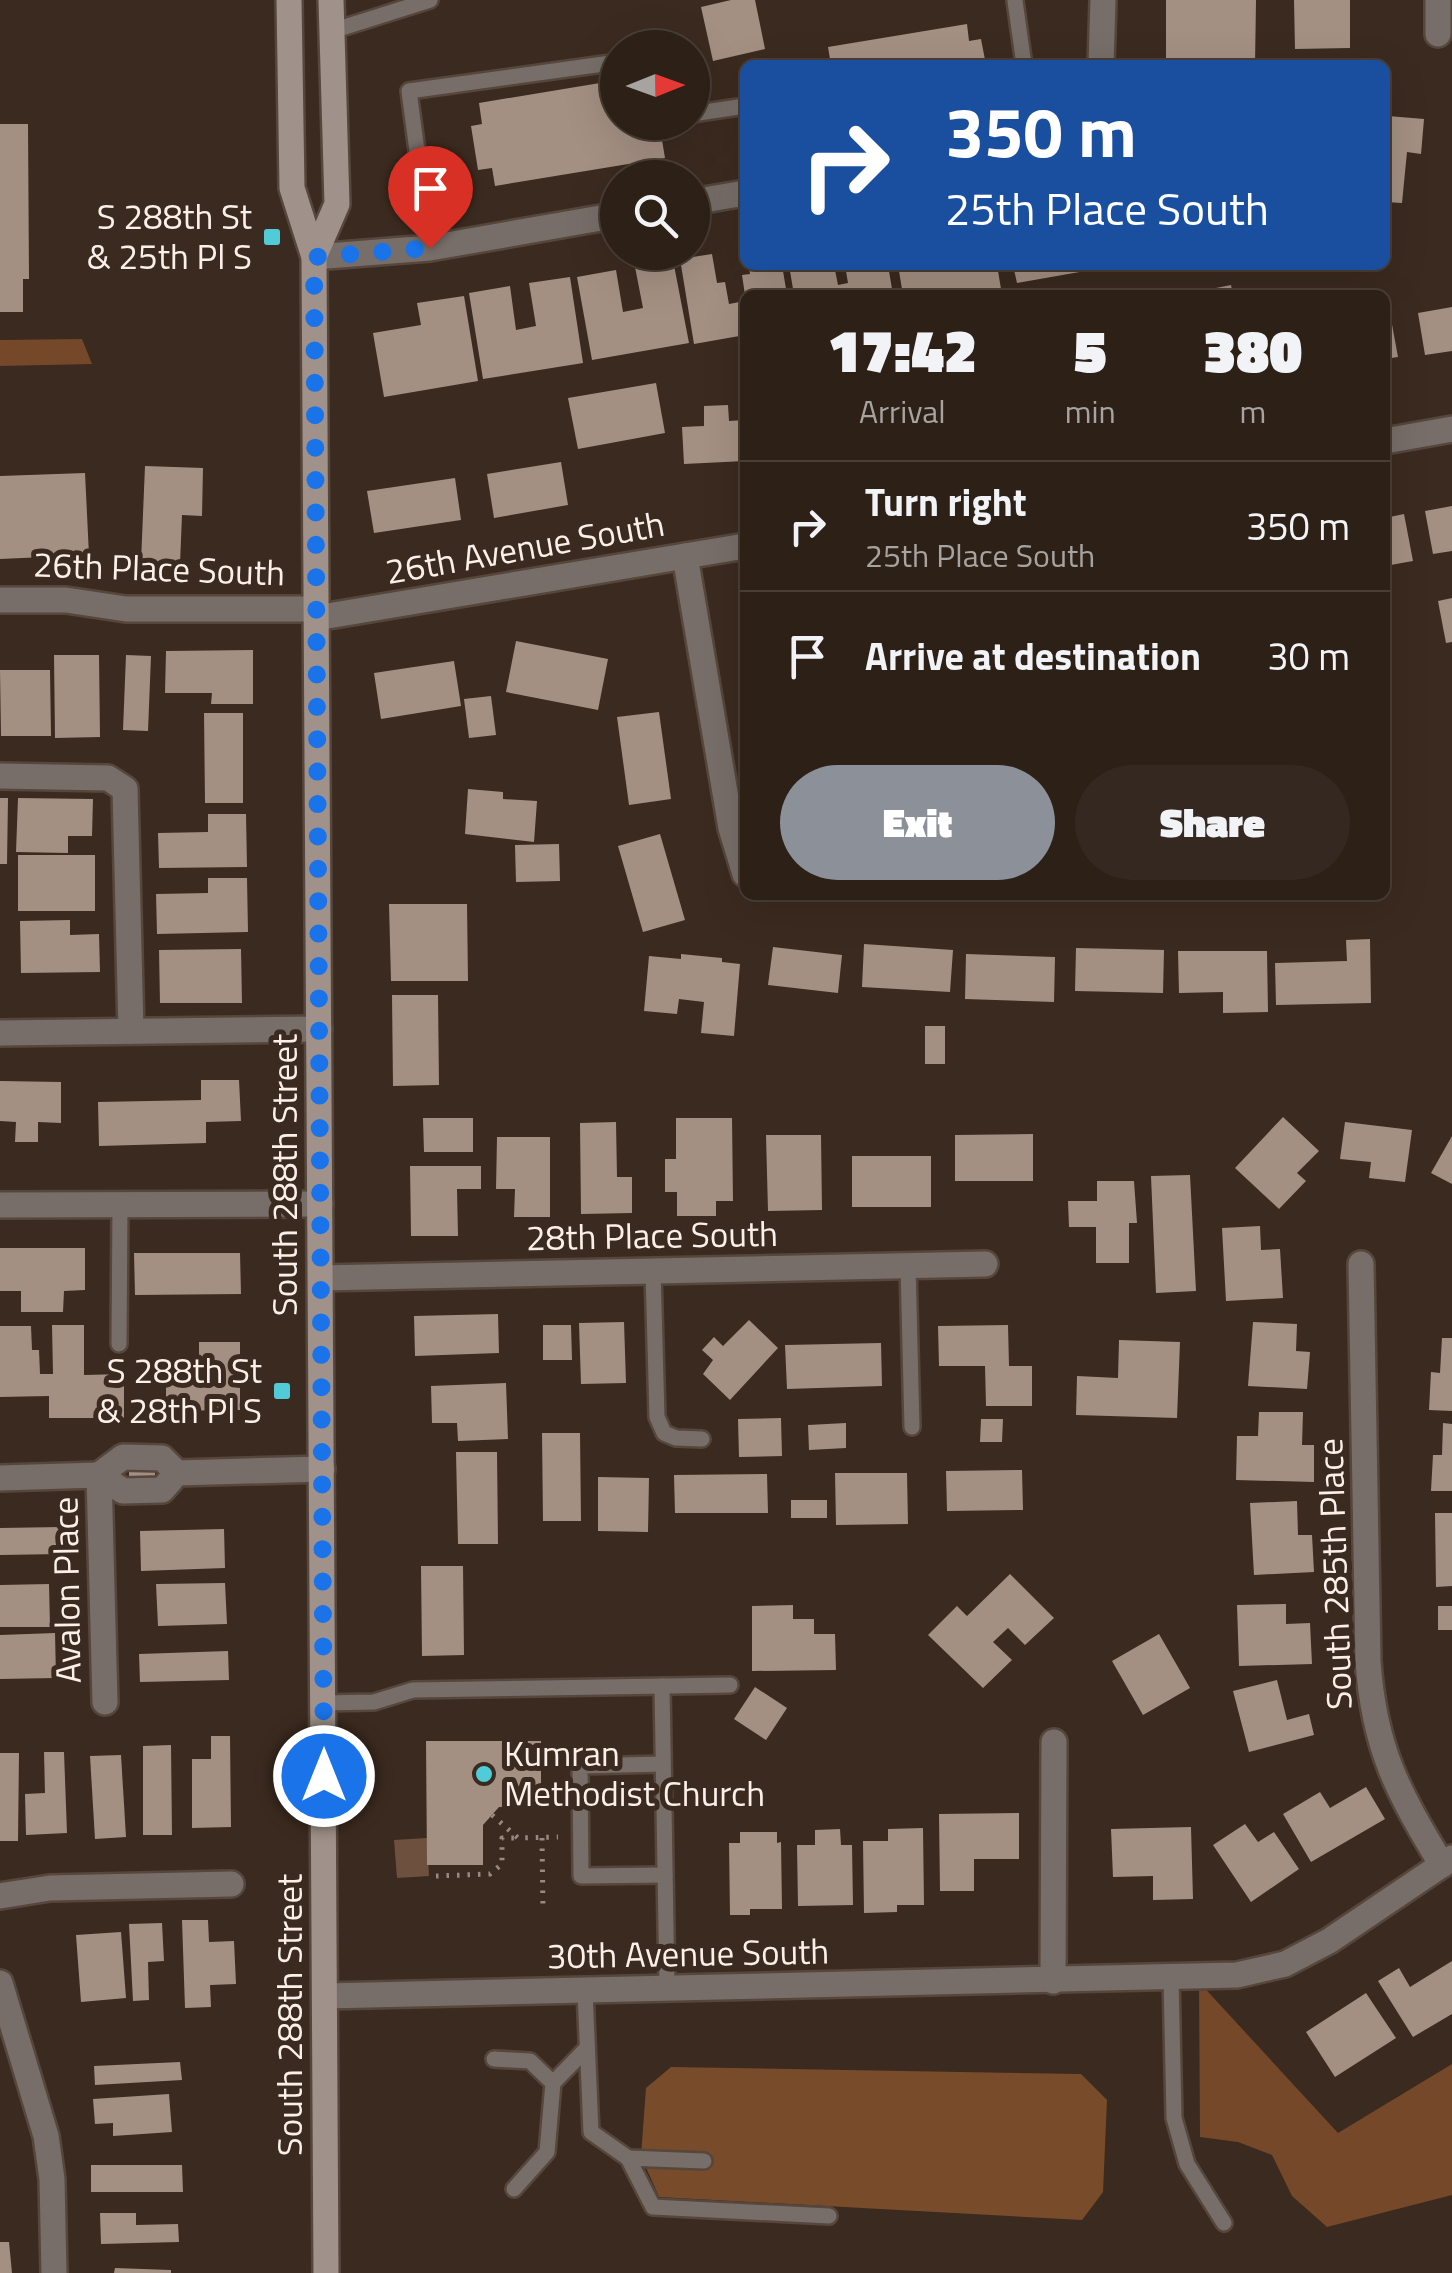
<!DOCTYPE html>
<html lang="en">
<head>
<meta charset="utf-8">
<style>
  body { margin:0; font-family:"Titillium Web",sans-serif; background:#342820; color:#f1f3f6; height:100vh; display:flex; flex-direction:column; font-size:38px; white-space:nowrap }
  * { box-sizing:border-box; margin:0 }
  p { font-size:32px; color:#a6a3a1 }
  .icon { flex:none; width:55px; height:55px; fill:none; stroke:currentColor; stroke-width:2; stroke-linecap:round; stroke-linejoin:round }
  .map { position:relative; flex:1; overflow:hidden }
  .details { position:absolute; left:740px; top:290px; width:650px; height:610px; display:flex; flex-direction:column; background:#2c2017; border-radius:15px; box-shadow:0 10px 40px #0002,0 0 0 2px #483e36 }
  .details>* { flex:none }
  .banner { position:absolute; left:740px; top:60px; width:650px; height:210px; border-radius:15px; box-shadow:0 10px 40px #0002,0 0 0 2px #483e36; background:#1a4fa0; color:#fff; overflow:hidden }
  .needle { width:65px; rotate:89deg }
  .tools { position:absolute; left:600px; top:30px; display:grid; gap:20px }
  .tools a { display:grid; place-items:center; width:110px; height:110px; border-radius:50%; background:#2c2017; box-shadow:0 10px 40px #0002,0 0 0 2px #483e36; font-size:50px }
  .pin { position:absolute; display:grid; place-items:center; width:85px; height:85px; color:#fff; margin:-102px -42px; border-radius:50% 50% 50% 0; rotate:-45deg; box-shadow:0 0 10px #0007 }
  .pin .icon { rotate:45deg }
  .me { position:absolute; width:110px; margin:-55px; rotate:0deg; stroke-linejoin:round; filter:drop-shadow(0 0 8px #0008) }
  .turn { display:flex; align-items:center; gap:35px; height:210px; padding:0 40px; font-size:45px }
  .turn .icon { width:130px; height:130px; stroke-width:2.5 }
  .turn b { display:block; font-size:70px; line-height:85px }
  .eta { display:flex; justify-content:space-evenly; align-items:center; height:170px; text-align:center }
  .eta b { font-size:60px; font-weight:800; line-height:70px }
  .action { display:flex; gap:20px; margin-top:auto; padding:20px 40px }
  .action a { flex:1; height:115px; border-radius:60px; background:#8c9099; color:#fff; font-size:40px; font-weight:800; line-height:115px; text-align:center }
  .action a+a { background:#342820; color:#f1f3f6 }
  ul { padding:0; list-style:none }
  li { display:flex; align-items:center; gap:30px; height:130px; padding:0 40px; border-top:2px solid #483e36 }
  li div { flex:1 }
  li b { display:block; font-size:38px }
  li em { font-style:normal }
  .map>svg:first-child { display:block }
  .green { fill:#6d503d }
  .forest { fill:#744828 }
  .water { fill:#784b2b }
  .building { fill:#a49083 }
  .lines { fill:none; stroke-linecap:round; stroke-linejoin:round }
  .lane-casing { stroke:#56463b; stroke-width:20 }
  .street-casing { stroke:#56463b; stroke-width:30 }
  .secondary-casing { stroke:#56463b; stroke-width:30 }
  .path { stroke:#988a81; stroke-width:5; stroke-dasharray:2.5 8; stroke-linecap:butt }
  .lane { stroke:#776e69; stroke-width:15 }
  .street { stroke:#776e69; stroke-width:25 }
  .secondary { stroke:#a0928a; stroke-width:25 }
  .route { stroke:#1a73e8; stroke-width:18; stroke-dasharray:0 32.4 }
  .poi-dot { fill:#52cbd8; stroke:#3b2a1f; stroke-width:4 }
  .labels { text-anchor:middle; stroke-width:10; stroke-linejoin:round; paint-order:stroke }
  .poi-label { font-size:35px; fill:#fbf0e9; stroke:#3b2a1f; text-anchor:end }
  .street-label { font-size:35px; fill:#fbf0e9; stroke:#3b2a1f }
</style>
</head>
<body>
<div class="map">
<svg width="1452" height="2273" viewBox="0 0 1452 2273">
  <rect width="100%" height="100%" fill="#3b2a1f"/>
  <!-- green -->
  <path class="green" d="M427,1838L429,1876L397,1878L394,1840Z"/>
  <!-- forest -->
  <g class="forest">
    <path d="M82,339L92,364L0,366V340Z"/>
    <path d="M1199,1982L1338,2133L1452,2064V2195L1327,2227L1292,2196L1272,2155L1238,2142L1200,2137Z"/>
  </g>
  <!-- water -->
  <path class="water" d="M671,2067L1081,2074L1107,2100L1103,2192L1082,2220L659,2197L641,2156L646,2088Z"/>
  <!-- building -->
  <g class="building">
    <path d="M731,0H755L765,49L713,61L701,7Z"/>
    <path d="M1166,0H1256L1255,65H1166Z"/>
    <path d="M1294,0H1350V48L1295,49Z"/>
    <path d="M967,24L969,41L981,39L986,65H831L828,47Z"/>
    <path d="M618,80V122H673L675,138L662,140L665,158L495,186L492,168L478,170L471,126L482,124L479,103Z"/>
    <path d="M1388,116L1424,119L1421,154L1407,152L1402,203L1385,202Z"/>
    <path d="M0,124H28L29,279H23V312H0Z"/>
    <path d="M712,254L717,283L725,282L729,304L745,301V335L694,344L680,259Z"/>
    <path d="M673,260L689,343L592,360L577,277L616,270L623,312L643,308L635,267Z"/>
    <path d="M749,265H782L787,295H745L742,275L750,274Z"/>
    <path d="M789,265H834L838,285L848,283L845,265H888L893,295H794Z"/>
    <path d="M898,265H997L1001,289L961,295H903Z"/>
    <path d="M1013,265H1107L1108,267L1017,283Z"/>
    <path d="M570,277L583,363L483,379L469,293L510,286L516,330L536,326L529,283Z"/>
    <path d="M1231,285L1233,295H1202L1201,291Z"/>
    <path d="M464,296L478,381L384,397L373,333L421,325L417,303Z"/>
    <path d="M1452,307V351L1425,355L1418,313Z"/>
    <path d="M1391,319L1398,357L1385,359V320Z"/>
    <path d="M656,383L665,433L578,449L568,398Z"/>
    <path d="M728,405L729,421L745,420V461L684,464L682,427L704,426V406Z"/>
    <path d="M561,462L568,505L494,518L487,474Z"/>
    <path d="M145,466L203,468L202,516L182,515L180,564L141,562Z"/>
    <path d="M85,473L89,555L0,559V476Z"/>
    <path d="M455,478L461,520L374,533L367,491Z"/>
    <path d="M1452,506V551L1433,554L1425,511Z"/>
    <path d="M1404,514L1413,561L1385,566V518Z"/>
    <path d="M1452,598V642L1446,643L1438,601Z"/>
    <path d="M516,641L608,659L598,710L506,692Z"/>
    <path d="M253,650V704H211L212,693H165L166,651Z"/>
    <path d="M54,655H99L100,737L55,738Z"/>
    <path d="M126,655L151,656L148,731L123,730Z"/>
    <path d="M454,661L461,706L381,719L374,673Z"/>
    <path d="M0,670H50L51,736H1Z"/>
    <path d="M491,696L496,735L469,738L464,699Z"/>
    <path d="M659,712L671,799L629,805L617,717Z"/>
    <path d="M204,713H243V803H205Z"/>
    <path d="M468,789L503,792V799L537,801L534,842L465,834Z"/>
    <path d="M0,798H8L7,864H0Z"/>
    <path d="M18,798L93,799L92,836H68V853L16,852Z"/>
    <path d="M208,814H246L247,867L159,868L158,833L208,832Z"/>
    <path d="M660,834L685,920L643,932L618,846Z"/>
    <path d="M559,844L560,881L516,882L515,845Z"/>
    <rect x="18" y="855" width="77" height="56"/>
    <path d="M208,878H247L248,932L157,934L156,894L208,893Z"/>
    <path d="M389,904H467L468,981H391Z"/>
    <path d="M70,920V935L99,934L100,972L21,973L20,921Z"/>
    <path d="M1370,939L1371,1003L1276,1005L1275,963L1347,961L1346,940Z"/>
    <path d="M864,944L953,950L950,992L862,987Z"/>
    <path d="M773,947L842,955L838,993L768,985Z"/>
    <path d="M1076,948L1164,950L1163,993L1075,991Z"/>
    <path d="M241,949L242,1003H160L159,950Z"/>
    <path d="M1178,951H1267L1268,1012L1223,1013V992L1179,993Z"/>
    <path d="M681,954L722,958V962L740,964L734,1036L701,1033L704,1002L679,999L677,1014L644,1011L649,956L681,959Z"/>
    <path d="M966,954L1055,957L1054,1002L965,999Z"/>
    <path d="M392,995H438L439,1085L393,1086Z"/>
    <rect x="925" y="1026" width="20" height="38"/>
    <path d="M201,1080H239L241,1121L206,1122V1143L99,1146L98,1102L201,1100Z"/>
    <path d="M0,1081L61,1082V1123L38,1122V1142H15L16,1122L0,1121Z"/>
    <path d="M1283,1117L1319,1151L1297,1173L1306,1181L1279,1209L1235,1168Z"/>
    <path d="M423,1118H473V1152H424Z"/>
    <path d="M676,1118H732L733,1201H716V1216H677V1192H665V1159H676Z"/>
    <path d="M616,1122L617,1177H632V1213L581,1214L580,1123Z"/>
    <path d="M1345,1122L1412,1130L1405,1182L1369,1178L1371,1162L1340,1159Z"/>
    <path d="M1033,1134V1181H955V1135Z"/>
    <path d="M766,1135H821L822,1210L768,1211Z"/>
    <path d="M1452,1136V1184L1431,1173Z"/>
    <path d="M497,1137H550V1217H514L515,1189H496Z"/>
    <rect x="852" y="1156" width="79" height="51"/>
    <path d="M410,1166H481V1189H457L458,1236H411Z"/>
    <path d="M1190,1175L1196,1291L1156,1293L1151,1176Z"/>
    <path d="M1097,1181H1134L1137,1223H1129V1263H1096V1227H1069L1068,1201H1097Z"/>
    <path d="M1260,1226L1261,1250L1280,1249L1283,1298L1226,1301L1222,1228Z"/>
    <path d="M0,1248H85V1290L64,1291L63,1312H21V1291H0Z"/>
    <path d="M134,1253H240L241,1294L135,1295Z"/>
    <path d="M498,1314L499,1353L415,1356L414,1316Z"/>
    <path d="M749,1320L778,1348L730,1400L703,1374L713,1360L702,1350L714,1337L723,1346Z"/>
    <path d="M624,1322L626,1383L581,1384L579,1323Z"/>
    <path d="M1253,1322L1297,1324L1296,1351L1310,1352L1307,1389L1248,1386Z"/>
    <path d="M52,1325H84V1375L124,1374V1418H49V1396L0,1397V1326H31L32,1350H39L40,1374H53Z"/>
    <path d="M543,1325H571L572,1360H543Z"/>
    <path d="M1008,1325L1009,1366H1032V1406H986L985,1366H939L938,1326Z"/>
    <path d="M1442,1338H1452V1411L1429,1410L1431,1372L1440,1373Z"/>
    <path d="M1119,1340L1180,1342L1177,1418L1076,1415L1077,1376L1118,1378Z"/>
    <path d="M199,1342H240V1410L166,1411V1370H199Z"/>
    <path d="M881,1343L882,1386L787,1389L785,1345Z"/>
    <path d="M506,1383L508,1439L458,1441L457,1423H432L431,1386Z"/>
    <path d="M1259,1412H1303L1302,1445H1314V1482L1236,1480L1237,1436H1258Z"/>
    <path d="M781,1418L782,1456L739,1457L738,1419Z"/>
    <path d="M981,1419H1003L1002,1442H980Z"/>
    <path d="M846,1423V1448L809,1450L808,1425Z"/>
    <path d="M1443,1423L1452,1424V1491H1431L1433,1455H1442Z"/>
    <path d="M542,1433H580L581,1521H543Z"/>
    <path d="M456,1452H497L498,1544H458Z"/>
    <rect x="129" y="1470" width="26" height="13"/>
    <path d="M1022,1470L1023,1510L947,1511L946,1471Z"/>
    <path d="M835,1473H907L908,1524L836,1525Z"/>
    <path d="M767,1474L768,1513H675L674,1475Z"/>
    <path d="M598,1477L649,1478L648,1532L598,1531Z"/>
    <rect x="791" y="1500" width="36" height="18"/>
    <path d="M1297,1501L1298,1535H1312L1314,1572L1254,1575L1250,1503Z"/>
    <path d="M1435,1513H1452V1586L1436,1587Z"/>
    <path d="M61,1527L62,1554L0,1555V1528Z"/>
    <path d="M224,1529L225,1568L141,1571L140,1531Z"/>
    <path d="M421,1566H463L464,1655L422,1656Z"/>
    <path d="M1010,1574L1054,1618L1025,1645L1008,1628L993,1642L1012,1660L983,1688L928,1635L957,1606L967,1616Z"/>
    <path d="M225,1583L227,1624L158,1626L156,1584Z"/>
    <path d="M49,1584L50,1627H0V1585Z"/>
    <path d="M1286,1604V1624L1310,1623L1312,1664L1239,1666L1237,1605Z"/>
    <path d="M793,1605V1619H814V1634H835L836,1670L752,1671V1606Z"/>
    <rect x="1438" y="1606" width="14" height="24"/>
    <path d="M55,1633L56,1678L0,1679V1635Z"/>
    <path d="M1159,1634L1190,1688L1143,1715L1112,1661Z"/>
    <path d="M228,1651L229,1680L140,1682L139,1654Z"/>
    <path d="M1277,1680L1287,1720L1309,1714L1314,1735L1249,1752L1233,1691Z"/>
    <path d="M755,1687L787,1708L766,1740L734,1719Z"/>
    <path d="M211,1736H230L231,1827L192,1828V1759H211Z"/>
    <path d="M426,1741H541V1806L499,1807L483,1825V1865H427Z"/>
    <path d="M171,1745L172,1835H143V1746Z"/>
    <path d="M44,1752H64L67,1833L26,1835L25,1794L45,1793Z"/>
    <path d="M0,1753H19L18,1841H0Z"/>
    <path d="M121,1755L126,1837L95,1839L90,1756Z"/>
    <path d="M1366,1787L1385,1819L1311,1862L1283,1814L1320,1792L1330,1808Z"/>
    <path d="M1019,1813V1859H974V1891H940L939,1814Z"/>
    <path d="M1245,1824L1258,1842L1274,1832L1299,1869L1251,1902L1213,1845Z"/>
    <path d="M1191,1827L1193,1899L1153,1900V1876L1113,1877L1111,1829Z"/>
    <path d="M923,1828L924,1905H897V1912L864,1913L863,1841H888V1829Z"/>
    <path d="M840,1829L841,1845H852L853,1905L798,1906L797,1845H815V1830Z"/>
    <path d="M740,1832H777V1843L781,1842L782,1909H750V1915H730L729,1843H740Z"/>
    <path d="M182,1920H208L209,1942L234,1941L236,1984L210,1985L211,2007L185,2008Z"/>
    <path d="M162,1923L164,1961L148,1962L149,2000L133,2001L129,1924Z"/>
    <path d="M121,1932L126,1998L81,2002L76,1935Z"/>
    <path d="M1452,1961V2014L1413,2037L1378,1981L1399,1968L1410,1987Z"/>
    <path d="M1366,1993L1396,2038L1335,2077L1306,2032Z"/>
    <path d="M180,2062L182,2080L95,2085L94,2066Z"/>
    <path d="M169,2094L172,2132L113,2136V2123L95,2124L93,2099Z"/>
    <path d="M91,2165H182L183,2192H91Z"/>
    <path d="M100,2213H136V2225L178,2224L179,2242L101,2244Z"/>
    <path d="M0,2242H9L12,2273H0Z"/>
    <path d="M115,2268L171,2270V2273H114Z"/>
  </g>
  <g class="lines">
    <!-- lane casing -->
    <g class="lane-casing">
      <g id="lane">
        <path d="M1015,1L1024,65"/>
        <path d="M332,31L430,0"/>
        <path d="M692,114L745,106"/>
        <path d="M430,248L409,91L618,62"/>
        <path d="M908,1265L912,1427"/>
        <path d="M653,1271L657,1417L664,1433L676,1438L702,1439"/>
        <path d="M119,1344L120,1204"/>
        <path d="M662,1686L667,1989"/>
        <path d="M323,1703L374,1702L413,1690L730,1685"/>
        <path d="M663,1764L580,1766L581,1876L665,1875"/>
        <path d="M1171,1977L1174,2118L1187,2164L1224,2223"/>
        <path d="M585,1991L591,2132L628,2158L653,2207L829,2216"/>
        <path d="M494,2059L530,2061L553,2083L547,2152L514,2189"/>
        <path d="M553,2083L587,2048"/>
        <path d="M628,2158L704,2161"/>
      </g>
    </g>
    <!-- street casing -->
    <g class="street-casing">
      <g id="street">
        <path d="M1438,34V0"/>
        <path d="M1101,65L1103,0"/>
        <path d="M692,202L745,193"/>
        <path d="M314,257L430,248L618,215"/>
        <path d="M1385,441L1452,429"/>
        <path d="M685,556L731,828L745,874"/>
        <path d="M0,600H66L126,609H316"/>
        <path d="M316,618L745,546"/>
        <path d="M0,776L108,778L125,789L131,1031"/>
        <path d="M0,1033L319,1029"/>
        <path d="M0,1205L320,1204"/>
        <path d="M1361,1264L1368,1661C1374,1749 1398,1792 1442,1865"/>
        <path d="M321,1278L985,1264"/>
        <path d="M0,1478L99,1475L123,1491L162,1490L177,1473L322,1469"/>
        <path d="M105,1702L99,1475L123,1457L162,1458L177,1473"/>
        <path d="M0,1896L50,1888L231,1884"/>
        <path d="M1053,1981L1054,1742"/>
        <path d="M0,1983L46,2136L52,2179L54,2273"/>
        <path d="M325,1996L1237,1975L1285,1964L1329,1941L1452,1858"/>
      </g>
    </g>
    <!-- secondary casing -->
    <g class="secondary-casing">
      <g id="secondary">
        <path d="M289,0L292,188L314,257L326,2273"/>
        <path d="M314,257L337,204L331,0"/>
      </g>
    </g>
    <!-- path -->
    <g class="path">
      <path d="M492,1815L518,1838L558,1837"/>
      <path d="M542,1838L543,1910"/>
      <path d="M436,1876L490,1874L502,1864V1838H518"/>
    </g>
    <!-- lane -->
    <use href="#lane" class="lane"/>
    <!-- street -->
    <use href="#street" class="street"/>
    <!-- secondary -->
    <use href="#secondary" class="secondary"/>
  </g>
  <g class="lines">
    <!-- route -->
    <path class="route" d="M324,1776L314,257L430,248"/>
  </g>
  <!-- markers -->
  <g class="poi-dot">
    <rect x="262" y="227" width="20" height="20" rx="5"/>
    <rect x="272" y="1381" width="20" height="20" rx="5"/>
    <circle cx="484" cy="1774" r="10"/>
  </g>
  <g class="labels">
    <!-- poi labels -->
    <g class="poi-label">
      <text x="252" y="229">S 288th St<tspan x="252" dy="40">&amp; 25th Pl S</tspan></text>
      <text x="262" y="1383">S 288th St<tspan x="262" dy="40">&amp; 28th Pl S</tspan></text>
      <text x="504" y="1766" text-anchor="start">Kumran<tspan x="504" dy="40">Methodist Church</tspan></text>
    </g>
    <!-- street labels -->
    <g class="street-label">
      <text transform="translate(525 548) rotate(-10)" y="12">26th Avenue South</text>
      <text transform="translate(159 569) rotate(2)" y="12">26th Place South</text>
      <text transform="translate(285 1175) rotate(-90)" y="12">South 288th Street</text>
      <text transform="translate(652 1236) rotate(-1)" y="12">28th Place South</text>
      <text transform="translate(1335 1574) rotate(-92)" y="12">South 285th Place</text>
      <text transform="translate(67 1590) rotate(-91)" y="12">Avalon Place</text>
      <text transform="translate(688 1954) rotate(-1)" y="12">30th Avenue South</text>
      <text transform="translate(290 2015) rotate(-90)" y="12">South 288th Street</text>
    </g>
  </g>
</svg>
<div class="tools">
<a><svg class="needle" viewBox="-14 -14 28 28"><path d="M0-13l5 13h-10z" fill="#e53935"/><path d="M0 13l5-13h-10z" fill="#a6a3a1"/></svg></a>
<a><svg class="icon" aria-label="search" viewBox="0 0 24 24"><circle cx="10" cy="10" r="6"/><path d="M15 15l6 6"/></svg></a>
</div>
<div class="pin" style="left:430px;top:248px;background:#d93025"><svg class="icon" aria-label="arrive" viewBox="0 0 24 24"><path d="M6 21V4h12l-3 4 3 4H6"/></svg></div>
<svg class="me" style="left:324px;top:1776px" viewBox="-20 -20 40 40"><circle r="17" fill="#1a73e8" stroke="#fff" stroke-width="3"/><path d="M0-11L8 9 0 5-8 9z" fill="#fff"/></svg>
<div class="banner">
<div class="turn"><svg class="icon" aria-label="right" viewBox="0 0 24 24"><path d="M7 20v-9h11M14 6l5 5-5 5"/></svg><div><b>350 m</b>25th Place South</div></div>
</div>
<section class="details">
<div class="eta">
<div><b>17:42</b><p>Arrival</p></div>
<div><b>5</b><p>min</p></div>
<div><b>380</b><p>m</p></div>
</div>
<ul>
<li><svg class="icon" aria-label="right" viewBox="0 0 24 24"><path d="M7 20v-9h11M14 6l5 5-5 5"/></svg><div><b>Turn right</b><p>25th Place South</p></div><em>350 m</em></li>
<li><svg class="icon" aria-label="arrive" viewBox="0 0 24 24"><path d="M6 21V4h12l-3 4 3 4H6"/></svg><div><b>Arrive at destination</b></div><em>30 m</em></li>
</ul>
<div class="action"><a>Exit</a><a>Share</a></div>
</section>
</div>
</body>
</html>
